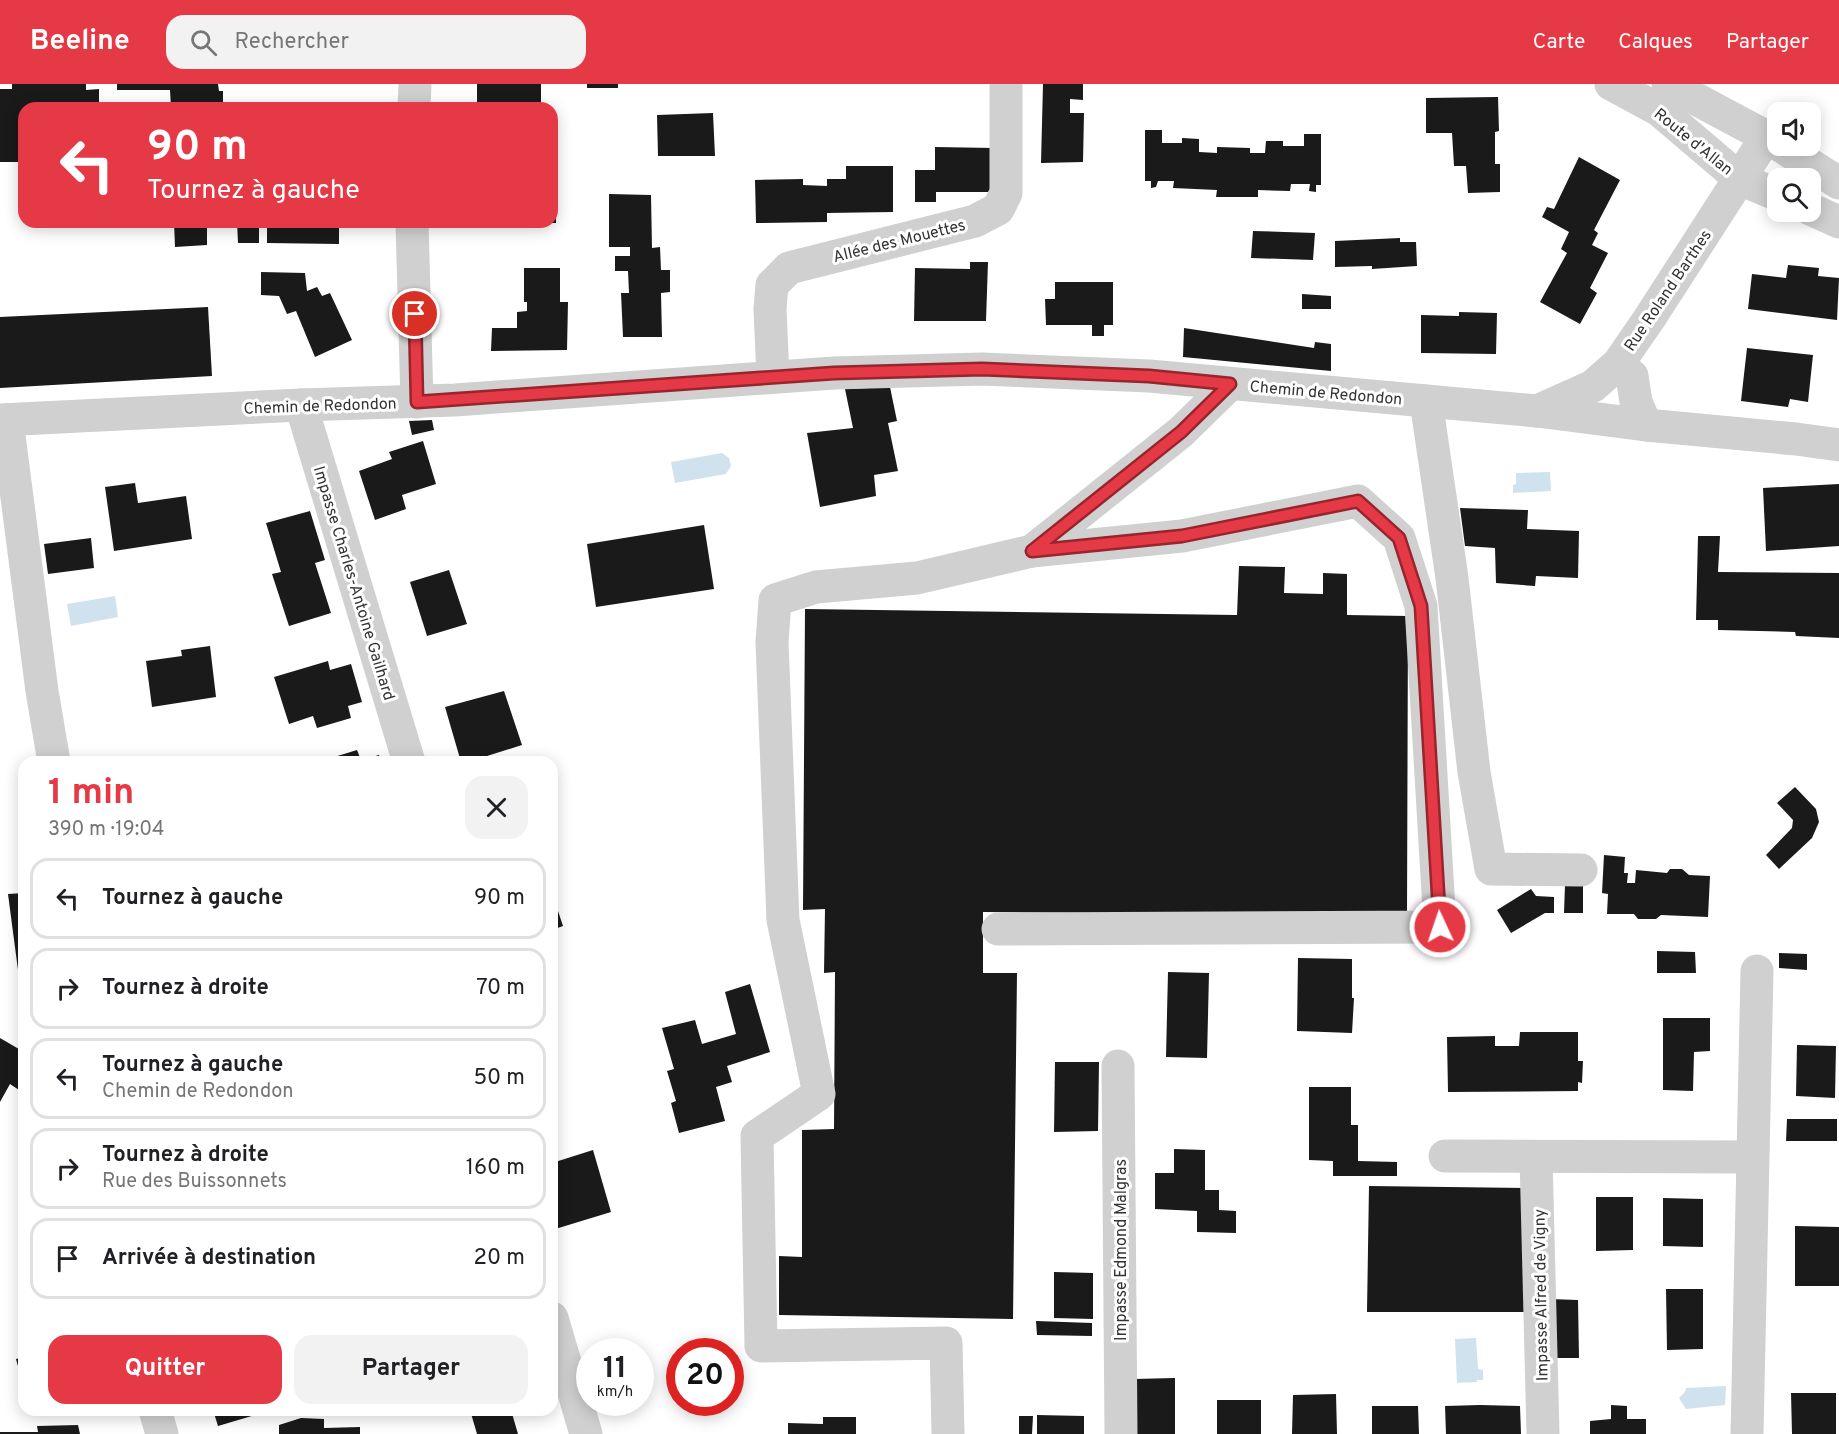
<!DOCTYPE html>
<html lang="fr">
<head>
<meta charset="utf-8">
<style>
  body { margin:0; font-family:Overpass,sans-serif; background:#f2f2f2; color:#202124; height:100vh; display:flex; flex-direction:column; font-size:22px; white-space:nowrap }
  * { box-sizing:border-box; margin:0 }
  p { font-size:20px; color:#757577 }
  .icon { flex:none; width:33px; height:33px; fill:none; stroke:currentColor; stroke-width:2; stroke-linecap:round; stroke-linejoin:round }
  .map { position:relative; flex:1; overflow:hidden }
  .panel { position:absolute; left:18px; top:672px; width:540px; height:660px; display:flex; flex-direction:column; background:#fff; border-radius:18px; box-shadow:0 3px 15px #0003 }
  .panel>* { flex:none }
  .banner { position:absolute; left:18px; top:18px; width:540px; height:126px; border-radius:18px; box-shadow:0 3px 15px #0003; background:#e63946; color:#fff; overflow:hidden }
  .buttons { position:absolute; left:1767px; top:18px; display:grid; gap:12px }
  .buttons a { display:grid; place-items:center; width:54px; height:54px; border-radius:12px; background:#fff; box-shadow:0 3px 15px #0003; font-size:30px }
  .speed { position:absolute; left:576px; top:1254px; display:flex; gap:12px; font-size:30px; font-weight:700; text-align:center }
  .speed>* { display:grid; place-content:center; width:78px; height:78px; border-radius:50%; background:#fff; box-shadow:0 3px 15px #0003; line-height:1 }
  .speed small { font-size:15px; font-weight:400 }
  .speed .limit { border:9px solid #d22; background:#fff; color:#111 }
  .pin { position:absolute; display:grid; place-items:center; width:51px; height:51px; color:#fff; margin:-26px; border:3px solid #fff; border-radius:50%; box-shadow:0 2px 6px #0007 }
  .me { position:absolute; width:66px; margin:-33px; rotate:357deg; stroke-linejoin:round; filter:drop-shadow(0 0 4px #0008) }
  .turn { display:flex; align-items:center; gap:21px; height:126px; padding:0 30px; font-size:27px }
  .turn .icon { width:78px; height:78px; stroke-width:2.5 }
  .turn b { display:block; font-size:42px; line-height:51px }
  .round { display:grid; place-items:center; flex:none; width:63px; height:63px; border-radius:18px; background:#f2f2f2 }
  .head { display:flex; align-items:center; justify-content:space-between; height:102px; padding:0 30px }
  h1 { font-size:36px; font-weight:700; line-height:45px; color:#e63946 }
  .primary-button { display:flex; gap:12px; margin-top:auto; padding:12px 30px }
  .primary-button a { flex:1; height:69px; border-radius:18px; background:#e63946; color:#fff; font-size:24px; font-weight:700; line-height:69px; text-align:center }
  .primary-button a+a { background:#f2f2f2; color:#202124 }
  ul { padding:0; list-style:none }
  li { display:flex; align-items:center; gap:18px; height:81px; margin:0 12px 9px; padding:0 18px; border:3px solid #e0e0e0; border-radius:18px }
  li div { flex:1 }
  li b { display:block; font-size:22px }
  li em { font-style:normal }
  header { display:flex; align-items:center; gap:36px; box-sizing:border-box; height:84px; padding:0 30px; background:#e63946; color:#fff }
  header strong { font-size:28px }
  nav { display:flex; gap:33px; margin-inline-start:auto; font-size:21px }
  .search { width:420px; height:54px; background:#f2f2f2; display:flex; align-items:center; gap:15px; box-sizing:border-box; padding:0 21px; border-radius:18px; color:#757577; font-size:22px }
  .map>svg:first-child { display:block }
  .water { fill:#cfe2ee }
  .building { fill:#1a1a1a }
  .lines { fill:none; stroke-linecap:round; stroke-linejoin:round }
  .minor { stroke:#d0d0d0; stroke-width:33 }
  .route-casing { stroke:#96252e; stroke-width:15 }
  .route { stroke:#e63946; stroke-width:10 }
  .labels { text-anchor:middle; stroke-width:6; stroke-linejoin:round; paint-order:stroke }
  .street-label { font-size:16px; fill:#333; stroke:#fff }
</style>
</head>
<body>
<header>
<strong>Beeline</strong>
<div class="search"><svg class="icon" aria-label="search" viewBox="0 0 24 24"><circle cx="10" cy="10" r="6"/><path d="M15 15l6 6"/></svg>Rechercher</div>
<nav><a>Carte</a><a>Calques</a><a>Partager</a></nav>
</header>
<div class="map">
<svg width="1839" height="1350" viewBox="0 0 1839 1350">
  <rect width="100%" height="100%" fill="#fff"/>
  <!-- water -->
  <g class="water">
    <path d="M722,369L729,374L731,382L726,390L675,399L671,378Z"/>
    <path d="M1550,388L1551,407L1513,409V401L1516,400V389Z"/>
    <path d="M115,512L118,533L71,542L67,520Z"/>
    <path d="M1476,1254L1478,1285L1483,1286V1296H1477V1298L1457,1299L1455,1255Z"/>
    <path d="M1726,1302L1725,1321L1686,1325L1679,1314L1685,1308L1686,1304Z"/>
  </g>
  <!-- building -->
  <g class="building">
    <path d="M12,0H86V6L99,5V24H24V78H0V5H12Z"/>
    <path d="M117,0H218L219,7H223V24H171L170,6H117Z"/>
    <rect x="477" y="0" width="64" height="24"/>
    <rect x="587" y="0" width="31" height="4"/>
    <path d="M1043,0H1083V16L1070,15V29H1084L1083,78L1041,79Z"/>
    <path d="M1496,13H1498L1499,47L1495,48V80H1500V108L1468,109L1466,82H1454L1452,49H1426V14Z"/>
    <path d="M286,18L346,19V24H286Z"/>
    <path d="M713,29L715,72H658L657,31Z"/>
    <path d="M1145,46H1162V59H1182V54L1199,55V68L1217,69V63L1250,64V69H1265L1266,57H1283V62H1304V50H1321V101H1316V108L1309,107L1310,100H1291L1290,107L1258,106V113H1216L1217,106L1173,104L1174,97H1158L1156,103L1151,104V97H1145Z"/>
    <path d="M935,63L994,64L993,108H936V118H915V86H935Z"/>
    <rect x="552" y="69" width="4" height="70"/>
    <path d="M1579,73L1620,96L1594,146L1598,149L1592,161L1608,169L1590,204L1597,209L1580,240L1540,218L1567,169L1561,165L1569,148L1542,133L1547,123L1554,125Z"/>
    <path d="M846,82H893V128L827,129V138L756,139L755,96L803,95V101L827,102V95H846Z"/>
    <path d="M609,110L651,111L652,164L660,163L661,186H670V208L661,209L662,253H623L621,209H629L628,187H615V172H630V163H609Z"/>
    <path d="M174,138H207V161L175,163Z"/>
    <path d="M237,138H259V159H238Z"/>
    <path d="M267,138H339V160L267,159Z"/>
    <path d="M1253,147L1315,149L1313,176L1251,174Z"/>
    <path d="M1400,154V158H1416L1417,182L1372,185V182L1335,183V157Z"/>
    <path d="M970,178H988L986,237H914L915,184L970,185Z"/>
    <path d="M1788,181L1819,184L1818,192L1839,194L1837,236L1748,225L1752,190L1786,194Z"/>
    <path d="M524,184H560V218H568L567,266L491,267L492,244H517V228L527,227V218H524Z"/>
    <path d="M261,188L305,189L307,207L317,203L322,212L330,209L352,256L315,273L296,227L287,230L279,212L261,211Z"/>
    <path d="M1055,198H1113V241H1104V252H1092V241H1046L1045,215H1055Z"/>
    <path d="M1302,210L1331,212V225H1302Z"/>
    <path d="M208,223L212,292L0,304V233Z"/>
    <path d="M1459,228L1497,229L1496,270L1421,269V231L1459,232Z"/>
    <path d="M1184,244L1314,264L1315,258L1331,260V287L1183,273Z"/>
    <path d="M1747,264L1813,271L1808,318L1790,315L1788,323L1741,317Z"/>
    <path d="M890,303L897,337L888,339L898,387L874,391L876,412L820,423L807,349L853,344L845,305Z"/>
    <path d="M432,336L434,346L412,351L409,337Z"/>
    <path d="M423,357L436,400L402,411L406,425L375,436L359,387L392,375L389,368Z"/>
    <path d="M135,399L138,419L186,412L192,455L114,467L105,403Z"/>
    <path d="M1839,400V462L1766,467L1763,404Z"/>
    <path d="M1460,424L1528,426L1527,445L1579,447L1578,494L1536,492L1535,502L1496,499L1495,464L1465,462Z"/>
    <path d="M310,427L325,476L315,479L331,529L289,542L272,490L281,488L266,439Z"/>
    <path d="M704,441L714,505L596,523L587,460Z"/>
    <path d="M1698,452H1720L1718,488L1839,489V554L1796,552L1795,548L1718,546V536H1696Z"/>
    <path d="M91,454L94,484L48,490L44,460Z"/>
    <path d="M1239,482L1285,483L1284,509L1323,510V489L1347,490V531L1408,532L1407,832L983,828V889H1017L1013,1235L779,1231V1172L802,1173V1046L834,1045L835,888L824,889L825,825L803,826L805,525L1237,531Z"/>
    <path d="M449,486L467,540L427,552L410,498Z"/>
    <path d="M210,562L216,613L152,623L146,577L182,572L181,566Z"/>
    <path d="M328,577L330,586L351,580L362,618L348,622L351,634L317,644L313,632L289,640L274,593Z"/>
    <path d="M504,607L522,661L468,678H461L445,623Z"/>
    <path d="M357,666L361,676L379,671L381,678H318Z"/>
    <path d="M1795,703L1816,725L1819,738L1812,754L1779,785L1766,771L1792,744L1793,736L1777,719Z"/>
    <path d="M1604,771L1625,773L1624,789H1628L1627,799H1635L1636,786L1667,789L1670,785H1682L1689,791L1710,792L1708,833L1661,831L1656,835H1638L1634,830H1607L1608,810L1602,809Z"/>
    <path d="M1583,800V829H1564L1565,801Z"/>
    <path d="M1531,805L1536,812L1554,813V829H1545L1511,849L1497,826Z"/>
    <path d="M24,809V924H23L8,810Z"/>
    <path d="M552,809L563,842L552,846Z"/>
    <path d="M1657,867L1695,868L1696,889H1657Z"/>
    <path d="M1779,869L1807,870V886L1779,884Z"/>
    <path d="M1298,874L1352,875V914H1354L1352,949L1297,947Z"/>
    <path d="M1168,888L1209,889L1207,974L1166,973Z"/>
    <path d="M750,900L770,968L727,982L732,998L716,1003L725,1037L679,1049L671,1019L676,1017L667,987L674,985L662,944L695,936L702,960L736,950L725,908Z"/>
    <path d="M1663,934H1710V967L1694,968L1693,1007L1663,1006Z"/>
    <path d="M1520,948H1578V977H1583L1582,999L1578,998V1007L1448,1008L1447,953L1495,952V962H1519Z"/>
    <path d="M0,954L24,968V997L19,1006L10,1000L0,1018Z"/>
    <path d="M1797,961L1836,962L1835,1014L1796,1012Z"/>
    <path d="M1055,978H1099L1098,1047L1054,1048Z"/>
    <path d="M1309,1003H1351V1041H1358V1077L1397,1078V1092H1333V1077L1309,1076Z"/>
    <path d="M1787,1035H1837V1057H1786Z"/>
    <path d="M1174,1065L1205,1066V1106H1219V1126L1236,1127V1149L1197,1148V1127L1155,1125V1089H1174Z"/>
    <path d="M593,1066L611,1128L552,1146V1079Z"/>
    <path d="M1369,1102L1528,1104L1530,1228H1367Z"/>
    <path d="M1596,1113H1633V1166L1596,1167Z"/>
    <path d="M1663,1114L1703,1115V1163L1663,1162Z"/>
    <path d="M1795,1142L1839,1143V1202H1795Z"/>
    <path d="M1054,1188L1093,1189V1235L1054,1234Z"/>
    <path d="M1666,1205H1703V1265L1667,1266Z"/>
    <path d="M1549,1215L1578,1216L1579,1274H1550Z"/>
    <path d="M24,1233V1253H23L19,1235Z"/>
    <path d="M1036,1237L1092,1239V1252L1037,1251Z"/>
    <path d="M24,1273V1300H23L16,1275Z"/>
    <path d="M1175,1294V1350H1134V1295Z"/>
    <path d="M1791,1309H1836V1350H1792Z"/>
    <path d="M1336,1310L1337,1350H1292L1293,1311Z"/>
    <rect x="1217" y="1316" width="44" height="34"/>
    <path d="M1480,1321L1520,1322L1521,1350H1446L1445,1322Z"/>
    <path d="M1611,1321L1627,1322V1335H1646V1350H1590V1337L1611,1335Z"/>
    <path d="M1372,1322H1418L1419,1350H1372Z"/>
    <path d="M213,1326H269V1327L218,1342Z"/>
    <path d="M470,1326H511L518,1350H477Z"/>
    <path d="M1037,1331L1084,1332V1350H1037Z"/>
    <path d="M1019,1332H1033L1032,1350H1019Z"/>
    <path d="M823,1333H856V1350H788V1339L823,1340Z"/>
    <path d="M301,1334L324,1335V1344L360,1343V1350H279V1341Z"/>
    <path d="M78,1341L80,1350H0V1348H38L37,1342Z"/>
  </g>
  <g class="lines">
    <!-- minor -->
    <g class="minor">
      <path d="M1611,0L1659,26L1740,95L1778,111"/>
      <path d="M1668,0L1778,59"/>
      <path d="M414,24L415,0"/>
      <path d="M1781,62L1839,99"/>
      <path d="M1810,125L1839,138"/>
      <path d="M412,138L417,318"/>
      <path d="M1618,280L1632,292L1636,318L1646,341"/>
      <path d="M773,293L770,225L772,201L789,184L975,137L998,125L1006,109V0"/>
      <path d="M1426,317L1452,494L1474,688L1491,785L1581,786"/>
      <path d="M301,321L409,678"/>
      <path d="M1537,327L1593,302L1618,280L1649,235L1767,52"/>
      <path d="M0,336L301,321L455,316L834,289L982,285L1149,292L1426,317L1537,327L1646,341L1796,355L1839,361"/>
      <path d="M7,336L42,607L54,678"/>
      <path d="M998,845L1440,843L1421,522L1399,454L1358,417L1182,452L1032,467"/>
      <path d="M1118,982L1121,1350"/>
      <path d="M1445,1072L1752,1073"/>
      <path d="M1536,1073L1543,1350"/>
      <path d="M552,1234L586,1350"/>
      <path d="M155,1326L162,1350"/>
      <path d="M948,1350L946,1259L761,1262L757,1052L819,1010L783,836L772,558L775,516L816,503L917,494L1032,467L1181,348L1230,300"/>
      <path d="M1747,1350L1757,887"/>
    </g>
  </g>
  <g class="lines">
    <!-- route casing -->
    <g class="route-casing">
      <path id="route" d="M415,230L417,318L834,289L982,285L1149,292L1230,300L1181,348L1032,467L1182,452L1358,417L1399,454L1421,522L1440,843"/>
    </g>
    <!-- route -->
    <use href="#route" class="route"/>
  </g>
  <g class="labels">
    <!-- street labels -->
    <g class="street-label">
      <text transform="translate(1694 57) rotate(39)" y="6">Route d'Allan</text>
      <text transform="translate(899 156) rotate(-14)" y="6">Allée des Mouettes</text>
      <text transform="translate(1667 206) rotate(-56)" y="6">Rue Roland Barthes</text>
      <text transform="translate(1326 308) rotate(5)" y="6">Chemin de Redondon</text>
      <text transform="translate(320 321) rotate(-2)" y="6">Chemin de Redondon</text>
      <text transform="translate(355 499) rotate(73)" y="6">Impasse Charles-Antoine Gailhard</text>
      <text transform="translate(1120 1166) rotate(-90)" y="6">Impasse Edmond Malgras</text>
      <text transform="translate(1540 1211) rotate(-91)" y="6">Impasse Alfred de Vigny</text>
    </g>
  </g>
</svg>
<div class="buttons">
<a><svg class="icon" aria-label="sound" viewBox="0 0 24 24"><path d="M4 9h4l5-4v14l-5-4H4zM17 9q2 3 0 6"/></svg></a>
<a><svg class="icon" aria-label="search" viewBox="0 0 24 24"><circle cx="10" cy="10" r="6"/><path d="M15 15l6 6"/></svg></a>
</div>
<div class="speed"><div>11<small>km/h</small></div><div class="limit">20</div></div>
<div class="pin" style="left:415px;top:230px;background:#d93025"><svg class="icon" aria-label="arrive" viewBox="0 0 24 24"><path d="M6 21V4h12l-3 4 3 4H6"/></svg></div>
<svg class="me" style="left:1440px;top:843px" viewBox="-20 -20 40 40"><circle r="17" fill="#e63946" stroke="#fff" stroke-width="3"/><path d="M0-11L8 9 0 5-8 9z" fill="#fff"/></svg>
<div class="banner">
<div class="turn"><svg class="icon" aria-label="left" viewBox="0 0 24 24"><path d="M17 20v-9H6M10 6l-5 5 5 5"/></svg><div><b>90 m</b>Tournez à gauche</div></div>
</div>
<section class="panel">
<div class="head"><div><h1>1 min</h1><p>390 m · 19:04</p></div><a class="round"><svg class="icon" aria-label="close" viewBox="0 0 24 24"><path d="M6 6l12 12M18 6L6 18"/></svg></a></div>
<ul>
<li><svg class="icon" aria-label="left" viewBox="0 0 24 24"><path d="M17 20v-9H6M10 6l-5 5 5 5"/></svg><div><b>Tournez à gauche</b></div><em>90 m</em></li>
<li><svg class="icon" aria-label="right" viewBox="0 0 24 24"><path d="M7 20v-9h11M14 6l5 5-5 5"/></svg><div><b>Tournez à droite</b></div><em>70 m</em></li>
<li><svg class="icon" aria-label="left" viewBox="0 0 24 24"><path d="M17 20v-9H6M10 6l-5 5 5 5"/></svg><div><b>Tournez à gauche</b><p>Chemin de Redondon</p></div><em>50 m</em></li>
<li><svg class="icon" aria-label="right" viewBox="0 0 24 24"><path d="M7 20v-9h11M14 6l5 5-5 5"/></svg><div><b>Tournez à droite</b><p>Rue des Buissonnets</p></div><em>160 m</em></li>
<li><svg class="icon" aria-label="arrive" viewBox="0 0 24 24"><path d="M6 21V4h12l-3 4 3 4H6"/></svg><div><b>Arrivée à destination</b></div><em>20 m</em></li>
</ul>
<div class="primary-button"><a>Quitter</a><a>Partager</a></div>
</section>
</div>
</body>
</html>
